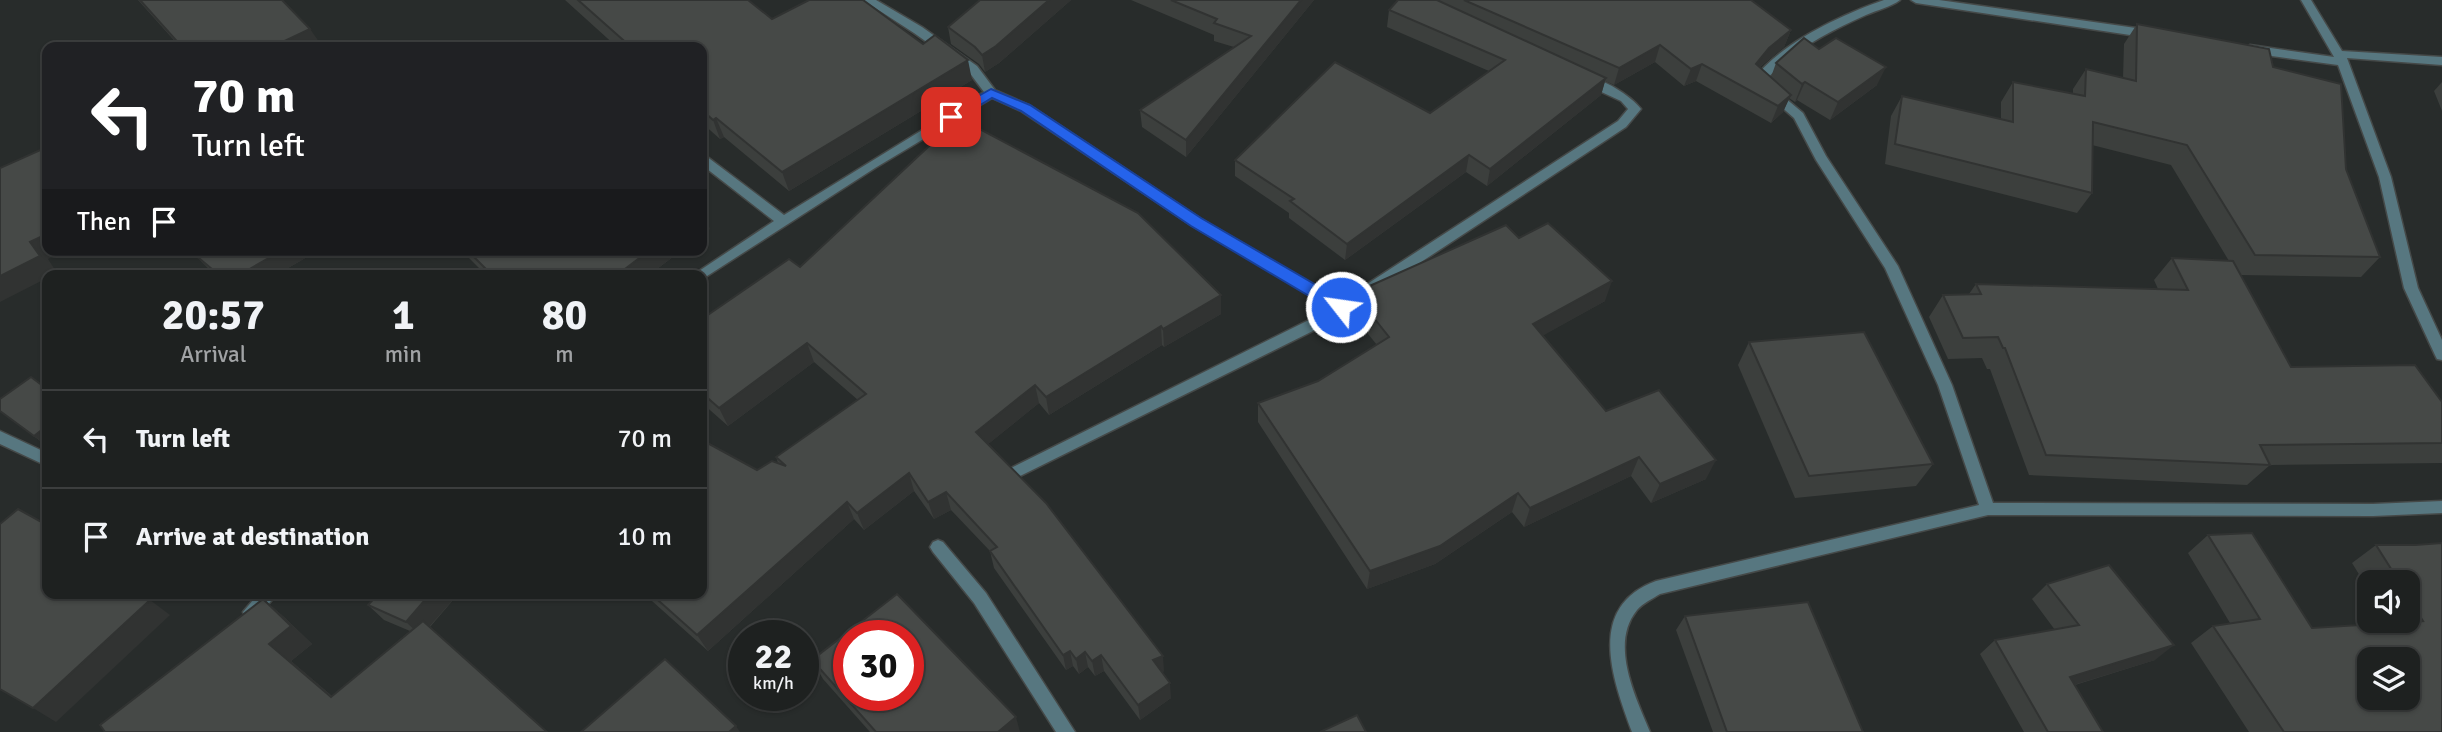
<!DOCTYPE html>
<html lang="en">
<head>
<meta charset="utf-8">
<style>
  body { margin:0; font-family:Signika,sans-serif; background:#262929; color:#f1f3f6; height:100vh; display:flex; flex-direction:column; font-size:26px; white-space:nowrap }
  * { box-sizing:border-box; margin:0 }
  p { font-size:23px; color:#a1a3a5 }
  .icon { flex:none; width:38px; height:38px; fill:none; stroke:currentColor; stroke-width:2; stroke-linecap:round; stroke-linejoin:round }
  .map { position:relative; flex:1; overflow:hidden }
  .sheet { position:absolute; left:42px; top:270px; width:665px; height:329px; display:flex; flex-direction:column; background:#1e2120; border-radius:14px; box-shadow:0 2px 5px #0004,0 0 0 2px #3c3e3e }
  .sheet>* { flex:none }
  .hud { position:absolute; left:42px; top:42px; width:665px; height:214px; border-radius:14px; box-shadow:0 2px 5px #0004,0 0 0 2px #3c3e3e; background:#202124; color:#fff; overflow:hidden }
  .buttons { position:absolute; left:2357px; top:570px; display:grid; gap:14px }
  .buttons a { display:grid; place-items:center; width:63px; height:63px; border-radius:14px; background:#1e2120; box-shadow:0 2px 5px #0004,0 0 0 2px #3c3e3e; font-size:35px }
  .speed { position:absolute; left:728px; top:620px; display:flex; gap:14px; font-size:35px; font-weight:700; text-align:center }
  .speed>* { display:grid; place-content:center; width:91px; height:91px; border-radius:50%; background:#1e2120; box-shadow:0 2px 5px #0004,0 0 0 2px #3c3e3e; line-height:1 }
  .speed small { font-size:18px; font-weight:400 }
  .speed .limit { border:10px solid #d22; background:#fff; color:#111 }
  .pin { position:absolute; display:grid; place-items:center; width:60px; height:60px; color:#fff; margin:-30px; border-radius:14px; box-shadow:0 4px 10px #0006 }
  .me { position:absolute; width:77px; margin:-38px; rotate:300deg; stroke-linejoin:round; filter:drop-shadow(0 0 5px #0008) }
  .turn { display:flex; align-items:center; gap:24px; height:147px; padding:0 35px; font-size:32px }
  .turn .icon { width:91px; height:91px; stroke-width:2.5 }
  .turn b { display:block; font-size:49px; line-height:60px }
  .then { display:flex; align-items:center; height:66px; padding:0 35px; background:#0003; gap:14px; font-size:26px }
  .eta { display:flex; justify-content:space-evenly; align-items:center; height:119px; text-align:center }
  .eta b { font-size:42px; font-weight:700; line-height:49px }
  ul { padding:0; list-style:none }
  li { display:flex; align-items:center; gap:21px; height:98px; padding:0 35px; border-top:2px solid #3c3e3e }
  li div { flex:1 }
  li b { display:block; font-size:26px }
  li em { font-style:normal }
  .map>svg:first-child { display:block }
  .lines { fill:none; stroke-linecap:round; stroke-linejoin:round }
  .minor-casing { stroke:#454948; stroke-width:3 }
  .minor { fill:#577780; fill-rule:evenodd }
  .wall { fill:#3c3f3d }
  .shaded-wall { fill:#313332 }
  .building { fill:#464947; stroke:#313332; stroke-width:2; fill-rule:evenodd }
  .route { fill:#2563eb; stroke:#184099; stroke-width:2 }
</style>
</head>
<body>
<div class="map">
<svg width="2442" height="732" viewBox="0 0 2442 732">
  <rect width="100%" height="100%" fill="#282c2b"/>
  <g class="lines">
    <!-- minor casing -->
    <g class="minor-casing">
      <g id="minor">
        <path d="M863,0H876L922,27L977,66L995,90L1029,105L1201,219L1341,301L1618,121L1628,109L1621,101L1582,83V77C1599,75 1631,96 1641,109L1626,127L1327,324L1014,479L1009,477L1007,473L1009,469L1317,316L1331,307L1191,225L1021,111L992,98L875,168L704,278L702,279V275H693L774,221L702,165V155L706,156L784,215L984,92L969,72L914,33Z"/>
        <path d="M1884,0H1900C1891,7 1877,10 1866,15C1830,31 1791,51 1765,81L1803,113L1826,156L1898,266L1952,385L1993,503L2373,504L2442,501V513L2373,516L1988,515L1660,594C1652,599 1643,603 1637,610C1609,644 1636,698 1650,732H1632C1613,680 1585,607 1656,581L1979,505L1938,385L1885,268L1816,160L1794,118L1752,81C1780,43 1841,15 1884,0Z"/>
        <path d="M1911,0H1939L2150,30L2156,34L2150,38L1916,3Z"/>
        <path d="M2301,0H2311L2342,51L2442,57V65L2347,58L2391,177L2418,288L2442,340V360L2437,359L2435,355L2404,288L2379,177L2338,65L2250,53L2244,49L2250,45L2334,57Z"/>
        <path d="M0,431L47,453V466L0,444Z"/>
        <path d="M938,540L943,542L986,593L1075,732H1056L974,603L933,552L930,547L933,542Z"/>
        <path d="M259,593H278L257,617L251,619L245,617L243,612Z"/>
      </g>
    </g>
    <!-- minor -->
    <use href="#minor" class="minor"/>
  </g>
  <!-- wall -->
  <g class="wall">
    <path d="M138,0H282L322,46L320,47H180Z"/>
    <path d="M565,0H748L772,19L972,80L789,191L724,137L720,139L702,123V47H617Z"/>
    <path d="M980,0H1071L999,63L985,72L979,64L951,44L948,27Z"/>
    <path d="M1131,0H1314L1186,157L1142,127L1140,110L1234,47L1214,41V35Z"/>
    <path d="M1398,0H1751L1791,30L1784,47L1760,67L1771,77L1776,63L1819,49L1877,85L1830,120L1797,100L1795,102L1789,98L1783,112L1771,123L1696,81L1684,86L1655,62L1614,85L1605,81L1601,95L1487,186L1466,172L1345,260L1289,218V213L1235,176V160L1430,113L1489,71L1387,27L1389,10Z"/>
    <path d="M2137,24L2273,67L2346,169L2380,257L2361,277L2240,275L2291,367L2442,402V463L2270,465L2247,485L2029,475L1990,369H1987L1982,358L1948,359L1929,317L1943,295L1969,294L1976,284L2158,289L2154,280L2172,258L2229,261L2171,165L2092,145V193L2077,213L1885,164L1891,116L1902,96L2001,119V102L2013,82L2073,94V89L2086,69L2123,78L2124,44Z"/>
    <path d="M2442,82V111L2434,91Z"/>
    <path d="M1519,238L1605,301L1543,335L1606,411L1706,479L1651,503L1631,476L1524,527L1512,512L1435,564L1367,589L1258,422V403L1318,381L1377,345L1351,313L1354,293Z"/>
    <path d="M200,250H319L276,275H215L194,254Z"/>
    <path d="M461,250H682L649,275H482L484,273Z"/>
    <path d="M800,267L1221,314L1164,347L1162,345L1049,415L1039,403L988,444L1164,671L1162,672L1171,698L1140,720L1104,671L1095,676L1088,667L1079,674L1073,666L1066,670L994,568L990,551L951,510L934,519L914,491L864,530L854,519L708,651L643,593H702L778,463L776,457L858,400L814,362L728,426L702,403V319Z"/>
    <path d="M1749,342L1933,464L1916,486L1795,498L1738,365Z"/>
    <path d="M47,389V446L0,411V399Z"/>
    <path d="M2208,535L2312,628L2388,623L2387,621H2408V583H2370V592L2352,563L2376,545H2415L2442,732H2249L2191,643L2213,626L2230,623L2188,553Z"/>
    <path d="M2047,584L2155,660L2075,685L2103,732H2024L1980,654L1995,640L2055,630L2032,599Z"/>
    <path d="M379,593H459L430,627L547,732H105L263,599L284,617L312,644L291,661L332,696L410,631L384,620L368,605Z"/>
    <path d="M1685,616L1863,732H1713L1676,630Z"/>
    <path d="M812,660L1020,732H870L823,679Z"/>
  </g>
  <!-- shaded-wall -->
  <g class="shaded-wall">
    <path d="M1049,0H1071L999,63L985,72L982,55Z"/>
    <path d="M1301,0H1314L1186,157V140Z"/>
    <path d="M310,29L322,46L320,47H272Z"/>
    <path d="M1791,30L1784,47L1762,65L1749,81L1756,64L1769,48Z"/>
    <path d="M1660,45L1655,62L1614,85L1619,68Z"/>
    <path d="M968,60L972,80L789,191L782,172Z"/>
    <path d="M1702,64L1696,81L1684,86L1691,69Z"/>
    <path d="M1886,67L1877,85L1830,120L1838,102Z"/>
    <path d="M1606,78L1601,95L1487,186L1490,169Z"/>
    <path d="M1805,82L1797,100L1795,102L1802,84Z"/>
    <path d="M1791,95L1783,112L1771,123L1778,106Z"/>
    <path d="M716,118L724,137L720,139L713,120Z"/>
    <path d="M1469,155L1466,172L1345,260L1347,244Z"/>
    <path d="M703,212L710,229L702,235V213Z"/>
    <path d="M47,234V250H67L48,259L57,273L54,275H47V278L0,302V276L30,242Z"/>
    <path d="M283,250H319L276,275H239Z"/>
    <path d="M650,250H682L649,275H617Z"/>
    <path d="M1612,281L1605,301L1528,344L1533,324Z"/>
    <path d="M1221,295V314L1164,347L1163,329Z"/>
    <path d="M1161,326L1162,345L1049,415L1046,397Z"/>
    <path d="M807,343L814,362L728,426L719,408Z"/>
    <path d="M1035,385L1039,403L981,450L976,432Z"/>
    <path d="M43,429L47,432V446L34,436Z"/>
    <path d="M1639,457L1631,476L1524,527L1530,508Z"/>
    <path d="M1716,460L1706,479L1651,503L1660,484Z"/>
    <path d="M909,473L914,491L864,530L857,513Z"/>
    <path d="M946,492L951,510L934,519L928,502Z"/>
    <path d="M1518,493L1512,512L1435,564L1367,589L1370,571Z"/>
    <path d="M847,502L854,519L708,651L697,635Z"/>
    <path d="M431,593H459L421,636L406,622Z"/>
    <path d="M263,599L284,617L312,644L291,661L352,713L269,644Z"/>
    <path d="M150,600L170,615L56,722L33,708Z"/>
    <path d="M2174,645L2155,660L2054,691L2070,677Z"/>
    <path d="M1070,651L1073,666L1066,670L1063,655Z"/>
    <path d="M1085,652L1088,667L1079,674L1076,659Z"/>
    <path d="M1101,655L1104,671L1095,676L1092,661Z"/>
    <path d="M1163,656L1164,671L1154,675L1153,660Z"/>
    <path d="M1170,683L1171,698L1140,720L1138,705Z"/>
    <path d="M1016,717L1020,732H998Z"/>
    <path d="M736,726L740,732H729Z"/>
  </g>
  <!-- building -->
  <g class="building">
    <path d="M140,0H282L310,29L272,47H182Z"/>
    <path d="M578,0H748L772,19L809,0H863L923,44L935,35L968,60L782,172L716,118L713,120L702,110V47H631Z"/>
    <path d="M980,0H1049L996,46L982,55L975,47L948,27Z"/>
    <path d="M1171,0H1301L1186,140L1140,110L1251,36L1214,23L1217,19Z"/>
    <path d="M1398,0H1437L1606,78L1490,169L1469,155L1347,244L1290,201L1294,199L1235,160L1335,62L1430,113L1505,60L1389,10Z"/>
    <path d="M1464,0H1751L1791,30L1769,48L1756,64L1791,95L1778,106L1702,64L1691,69L1660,45L1619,68Z"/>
    <path d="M2137,24L2269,49L2273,67L2341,84L2346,169L2380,257L2255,255L2187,145L2093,122L2092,193L1895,144L1902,96L2013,122V82L2085,96L2086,69L2136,81Z"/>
    <path d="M1804,38L1819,49L1836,38L1886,67L1838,102L1805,82L1802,84L1776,63Z"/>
    <path d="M959,118L1138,213L1221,295L1163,329L1161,326L1046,397L1035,385L976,432L1046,503L1163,656L1153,660L1170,683L1138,705L1101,655L1092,661L1085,652L1076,659L1070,651L1063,655L990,551L997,547L946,492L928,502L909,473L857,513L847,502L697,635L650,593H702V440L757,470L772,461L786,466L776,457L866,394L807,343L719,408L702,393V319L789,259L800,267Z"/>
    <path d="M47,147V234L30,242L40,256L0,276V168Z"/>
    <path d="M1548,223L1612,281L1533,324L1606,411L1659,390L1716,460L1660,484L1639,457L1530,508L1518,493L1440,546L1370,571L1258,403L1318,381L1389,337L1354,293L1506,225L1519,238Z"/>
    <path d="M200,250H283L239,275H219L194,254Z"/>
    <path d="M467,250H650L617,275H482L487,270Z"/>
    <path d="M2172,258L2233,261L2291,367L2415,365L2442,402V443L2260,445L2270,465L2046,455L2005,348H2003L1998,337L1963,338L1943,295L1981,294L1976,284L2188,290Z"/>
    <path d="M1864,332L1933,464L1809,476L1749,342Z"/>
    <path d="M31,377L47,389V431L43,429L34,436L0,411V399Z"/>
    <path d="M18,509L47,525V593H138L150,600L33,708L0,689V524Z"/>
    <path d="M2252,533L2312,628L2423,621L2408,596V583H2400L2376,545H2415L2442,543V732H2284L2213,626L2260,619L2208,535ZM2370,660H2408V698H2370Z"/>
    <path d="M2109,565L2174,645L2070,677L2103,732H2048L1995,640L2079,625L2047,584Z"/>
    <path d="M379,593H431L406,622L368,605Z"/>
    <path d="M897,594L1016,717L998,732H876L812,660ZM849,635H908V695H849Z"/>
    <path d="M263,599L291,626L269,644L331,697L423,621L547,732H105L100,725Z"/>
    <path d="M1808,602L1863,732H1727L1685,616Z"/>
    <path d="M665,659L736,726L729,732H581Z"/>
    <path d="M1357,715L1366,732H1320Z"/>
  </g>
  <!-- route -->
  <path class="route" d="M991,89L1030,105L1201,218L1347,303L1349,307L1347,312H1336L1191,226L1021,111L992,98L956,120H946V114Z"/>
</svg>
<div class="buttons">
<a><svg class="icon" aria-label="sound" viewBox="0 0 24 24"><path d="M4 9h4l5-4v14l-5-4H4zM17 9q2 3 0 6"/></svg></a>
<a><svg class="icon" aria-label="layers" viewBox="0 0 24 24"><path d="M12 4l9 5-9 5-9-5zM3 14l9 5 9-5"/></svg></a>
</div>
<div class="speed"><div>22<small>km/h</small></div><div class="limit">30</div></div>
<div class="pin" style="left:951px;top:117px;background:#d93025"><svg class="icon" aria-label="arrive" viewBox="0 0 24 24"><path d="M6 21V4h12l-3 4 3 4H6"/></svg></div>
<svg class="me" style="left:1341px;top:307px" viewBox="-20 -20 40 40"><circle r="17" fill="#2563eb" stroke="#fff" stroke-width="3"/><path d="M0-11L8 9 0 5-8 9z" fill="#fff"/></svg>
<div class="hud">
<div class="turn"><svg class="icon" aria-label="left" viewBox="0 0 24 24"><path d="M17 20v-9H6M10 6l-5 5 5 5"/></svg><div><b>70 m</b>Turn left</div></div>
<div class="then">Then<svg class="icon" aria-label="arrive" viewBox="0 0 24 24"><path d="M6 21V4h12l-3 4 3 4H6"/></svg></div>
</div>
<section class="sheet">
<div class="eta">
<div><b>20:57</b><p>Arrival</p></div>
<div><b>1</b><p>min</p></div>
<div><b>80</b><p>m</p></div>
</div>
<ul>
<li><svg class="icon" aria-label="left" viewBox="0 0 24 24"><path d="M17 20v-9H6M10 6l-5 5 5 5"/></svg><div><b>Turn left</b></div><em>70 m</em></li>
<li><svg class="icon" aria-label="arrive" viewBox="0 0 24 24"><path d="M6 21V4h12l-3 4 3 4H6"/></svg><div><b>Arrive at destination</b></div><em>10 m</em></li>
</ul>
</section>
</div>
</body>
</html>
